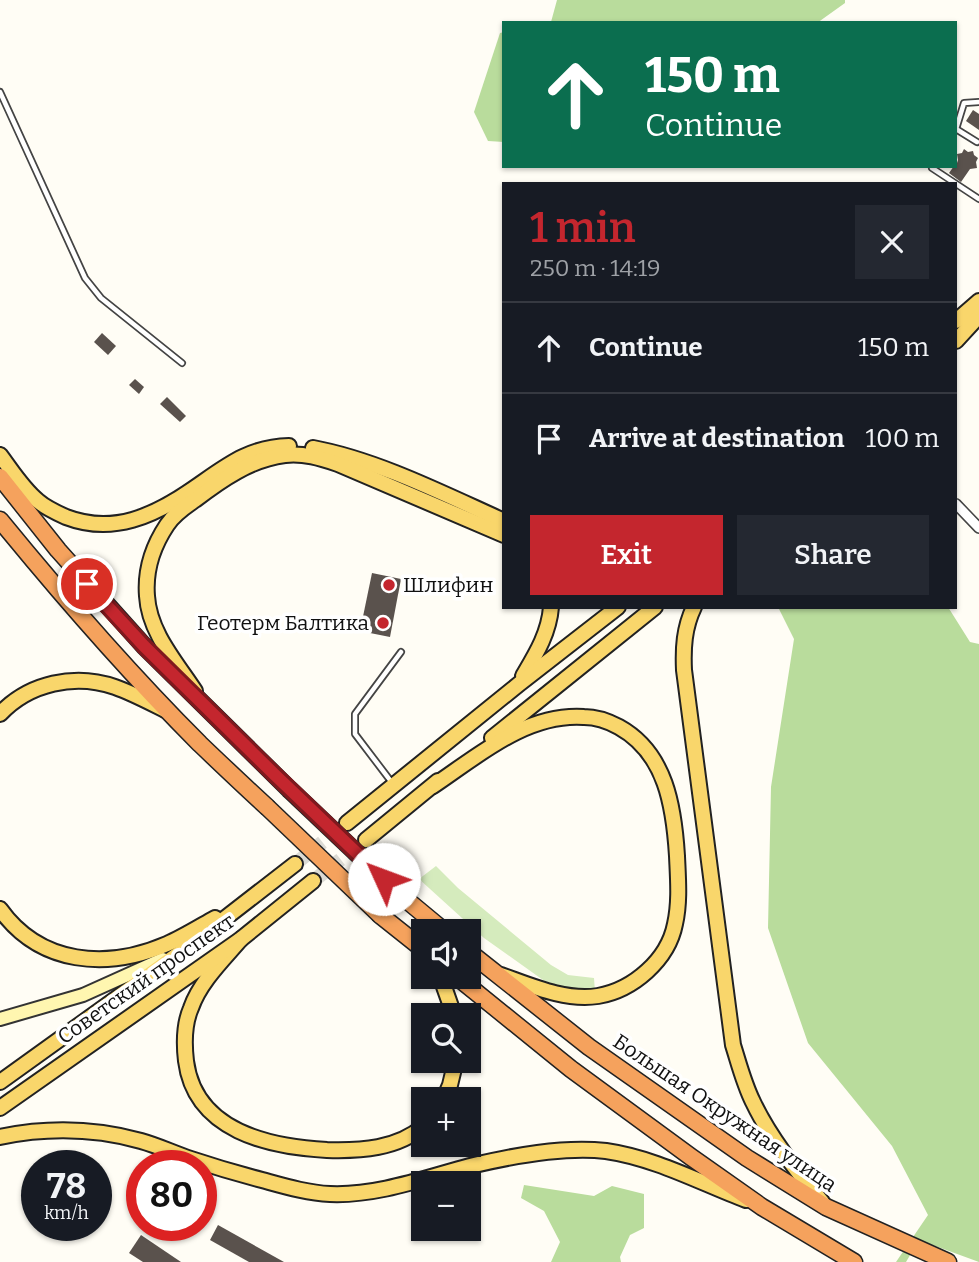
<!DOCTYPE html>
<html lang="en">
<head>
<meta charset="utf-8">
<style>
  body { margin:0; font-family:Bitter,serif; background:#242831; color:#f1f3f6; height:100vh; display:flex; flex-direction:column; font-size:26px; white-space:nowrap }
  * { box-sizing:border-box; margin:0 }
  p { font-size:23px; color:#9ea1a6 }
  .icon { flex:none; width:38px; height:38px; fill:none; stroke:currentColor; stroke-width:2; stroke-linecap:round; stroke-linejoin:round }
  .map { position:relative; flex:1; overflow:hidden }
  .sheet { position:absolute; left:502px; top:182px; width:455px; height:427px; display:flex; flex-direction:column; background:#171b24; border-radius:0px; box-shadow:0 2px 5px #0004 }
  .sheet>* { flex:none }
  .guide { position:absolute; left:502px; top:21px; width:455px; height:147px; border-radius:0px; box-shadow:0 2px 5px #0004; background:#0b6e4f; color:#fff; overflow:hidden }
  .fabs { position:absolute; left:411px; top:919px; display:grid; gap:14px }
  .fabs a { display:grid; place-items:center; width:70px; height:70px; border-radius:0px; background:#171b24; box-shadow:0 2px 5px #0004; font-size:35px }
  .speed { position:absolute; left:21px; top:1150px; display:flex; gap:14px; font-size:35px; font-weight:700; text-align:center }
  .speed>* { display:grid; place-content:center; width:91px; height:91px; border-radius:50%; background:#171b24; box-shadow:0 2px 5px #0004; line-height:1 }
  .speed small { font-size:18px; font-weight:400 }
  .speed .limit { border:10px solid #d22; background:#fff; color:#111 }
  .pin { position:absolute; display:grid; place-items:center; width:60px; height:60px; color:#fff; margin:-30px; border:4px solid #fff; border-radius:50%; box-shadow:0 2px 7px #0007 }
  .me { position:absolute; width:77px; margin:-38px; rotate:313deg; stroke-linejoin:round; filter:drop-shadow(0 0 5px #0008) }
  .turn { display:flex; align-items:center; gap:24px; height:147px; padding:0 28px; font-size:32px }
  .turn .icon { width:91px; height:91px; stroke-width:2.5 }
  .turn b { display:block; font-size:49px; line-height:60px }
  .round { display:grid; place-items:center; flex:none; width:74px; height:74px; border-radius:0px; background:#242831 }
  .summary { display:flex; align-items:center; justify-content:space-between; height:119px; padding:0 28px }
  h1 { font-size:42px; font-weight:600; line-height:52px; color:#c4262e }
  .cta { display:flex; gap:14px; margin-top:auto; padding:14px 28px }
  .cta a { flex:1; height:80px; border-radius:0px; background:#c4262e; color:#fff; font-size:28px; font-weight:600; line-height:80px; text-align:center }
  .cta a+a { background:#242831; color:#f1f3f6 }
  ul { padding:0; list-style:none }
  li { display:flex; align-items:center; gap:21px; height:91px; padding:0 28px; border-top:2px solid #363941 }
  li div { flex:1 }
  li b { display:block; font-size:26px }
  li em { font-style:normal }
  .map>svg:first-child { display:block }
  .green { fill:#d5ebbd }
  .forest { fill:#b9dc9c }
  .building { fill:#5a524d }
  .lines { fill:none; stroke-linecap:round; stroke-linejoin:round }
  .primary-tunnel { stroke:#dbdad3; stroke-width:14; stroke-dasharray:14 7; stroke-linecap:butt }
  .lane-casing { stroke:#444; stroke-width:8 }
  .street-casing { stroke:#444; stroke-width:12 }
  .secondary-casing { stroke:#333; stroke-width:16 }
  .primary-casing { stroke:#222; stroke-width:18 }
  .highway-casing { stroke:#222; stroke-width:19 }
  .lane { stroke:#fff; stroke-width:4.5 }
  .street { stroke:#fff; stroke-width:9 }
  .secondary { stroke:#fff6b0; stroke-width:12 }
  .primary { stroke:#f9d66b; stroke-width:14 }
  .highway { stroke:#f5a25d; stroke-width:16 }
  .highway-bridge-casing { stroke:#222; stroke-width:19; stroke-linecap:butt }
  .highway-bridge { stroke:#f5a25d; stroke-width:16 }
  .route-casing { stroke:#7f191e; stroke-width:18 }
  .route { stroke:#c4262e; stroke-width:12 }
  .poi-dot { fill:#c4262e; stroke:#fff; stroke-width:2.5 }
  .labels { text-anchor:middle; stroke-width:7; stroke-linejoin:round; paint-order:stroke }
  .poi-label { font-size:21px; fill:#111; stroke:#fff; text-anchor:start }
  .street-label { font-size:21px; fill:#111; stroke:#fff }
</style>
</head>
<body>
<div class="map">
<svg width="979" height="1262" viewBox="0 0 979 1262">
  <rect width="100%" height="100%" fill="#fffdf5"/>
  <!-- green -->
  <path class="green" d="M436,866L458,888L551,965L568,975L594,978L595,992L569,990L543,980L484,938L419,879Z"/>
  <!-- forest -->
  <g class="forest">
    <path d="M557,0H845V3L817,23H547L551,22Z"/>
    <path d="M504,32V142L488,141L474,112L500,33Z"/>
    <path d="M778,607H948L970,642L979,644V1262L919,1240L906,1262H896L928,1215L892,1146L808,1043L768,928L771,787L794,639Z"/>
    <path d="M524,1185L594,1196L612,1186L644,1194V1228L630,1235L620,1257L621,1262H551L560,1242L544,1211L521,1198Z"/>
  </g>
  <!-- building -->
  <g class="building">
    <path d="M973,110L979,114V130L966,121Z"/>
    <path d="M964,149L968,152L973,151L974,155L978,158L976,162L977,168L970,169L961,182L949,173L954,166H956L958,160L957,154L962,153Z"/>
    <path d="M102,333L116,346L108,355L94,342Z"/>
    <path d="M135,379L144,387L139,394L129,385Z"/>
    <path d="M167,397L186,416L180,422L160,404Z"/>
    <path d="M372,573L401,579L390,637L360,631Z"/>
    <path d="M218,1225L284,1262H249L210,1240Z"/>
    <path d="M141,1235L181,1262H143L129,1253Z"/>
  </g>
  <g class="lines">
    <!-- primary-tunnel -->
    <g class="primary-tunnel">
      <path d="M295,864L343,826"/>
      <path d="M313,881L366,840"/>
    </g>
    <!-- lane casing -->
    <g class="lane-casing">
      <g id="lane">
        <path d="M0,92L85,278L101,298L182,363"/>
        <path d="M977,142L956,129L964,103L979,102"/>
        <path d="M933,166L932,168L979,199"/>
        <path d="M393,784L355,734V714L401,652"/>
      </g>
    </g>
    <!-- street casing -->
    <g class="street-casing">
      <path id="street" d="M956,504L979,528"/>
    </g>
    <!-- secondary casing -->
    <g class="secondary-casing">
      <path id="secondary" d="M0,1019L83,995L163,959"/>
    </g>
    <!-- primary casing -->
    <g class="primary-casing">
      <g id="primary">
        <path d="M956,321L979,301"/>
        <path d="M956,341L979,316"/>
        <path d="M313,448C377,460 444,494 504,521"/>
        <path d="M0,455C12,471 23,489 38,501C46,508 57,513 66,517C113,535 154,516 193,489C225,467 248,447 289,446"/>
        <path d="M694,607C684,628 683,648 684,670L733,1045C739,1064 744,1084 753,1102C770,1138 797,1171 822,1202"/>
        <path d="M523,676C536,654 549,633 551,607"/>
        <path d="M195,691C176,662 149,632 147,596C145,571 153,546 167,525C174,514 185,507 195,500C221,480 251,459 285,455C304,453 320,458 338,464L504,535"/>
        <path d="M0,714C29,683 75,673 115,687C132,693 149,702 165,710"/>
        <path d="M492,738L655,607"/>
        <path d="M433,786C478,756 526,713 584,717C596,717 608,721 619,727C666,753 674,807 677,856C678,879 680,902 675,924C668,960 633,990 598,996C565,1001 532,986 501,975"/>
        <path d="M347,823L519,684L618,607"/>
        <path d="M366,840L438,781"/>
        <path d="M0,909C40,965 107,970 167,944C183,937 199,927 215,918"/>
        <path d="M241,939C223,960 200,982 191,1008C184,1024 184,1044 186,1061C195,1131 269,1147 327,1150C361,1151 397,1149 424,1126"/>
        <path d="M438,976L442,981L454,1015"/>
        <path d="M0,1082L188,947L295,864"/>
        <path d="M444,1099L450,1085L456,1060"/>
        <path d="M0,1108L241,939L313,881"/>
        <path d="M0,1137C48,1127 94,1128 141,1141C159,1146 175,1154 191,1159C215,1167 239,1174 262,1180C284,1186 307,1193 330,1194C377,1196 425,1178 470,1166C512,1156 563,1146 606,1151C655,1158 701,1183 746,1200"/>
      </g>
    </g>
    <!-- highway casing -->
    <g class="highway-casing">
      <g id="highway">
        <path d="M0,477L58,550L144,646L289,789"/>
        <path d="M0,520C63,597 129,673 200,744C222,765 244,786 267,807"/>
        <path d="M403,897L444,931"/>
        <path d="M380,915L424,950"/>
        <path d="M469,952L589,1047L747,1158L826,1207L948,1262"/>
        <path d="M456,976L571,1069L691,1157L762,1207L854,1262"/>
      </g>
    </g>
    <!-- lane -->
    <use href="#lane" class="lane"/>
    <!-- street -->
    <use href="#street" class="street"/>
    <!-- secondary -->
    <use href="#secondary" class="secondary"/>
    <!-- primary -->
    <use href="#primary" class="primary"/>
    <!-- highway -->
    <use href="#highway" class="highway"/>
    <!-- highway-bridge casing -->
    <g class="highway-bridge-casing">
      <g id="highway-bridge">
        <path d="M289,789L403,897"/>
        <path d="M267,807L380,915"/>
      </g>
    </g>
    <!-- highway-bridge -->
    <use href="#highway-bridge" class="highway-bridge"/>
  </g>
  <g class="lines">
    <!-- route casing -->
    <g class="route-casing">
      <path id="route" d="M87,584L144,646L275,775L384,879"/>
    </g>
    <!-- route -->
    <use href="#route" class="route"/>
  </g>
  <!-- markers -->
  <g class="poi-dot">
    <circle cx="389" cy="585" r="7"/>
    <circle cx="383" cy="623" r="7"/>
  </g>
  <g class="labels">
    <!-- poi labels -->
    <g class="poi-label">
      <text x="403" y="592">Шлифин</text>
      <text x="369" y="630" text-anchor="end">Геотерм Балтика</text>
    </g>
    <!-- street labels -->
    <g class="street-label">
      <text transform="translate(146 979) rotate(-35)" y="7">Советский проспект</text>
      <text transform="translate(725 1113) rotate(34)" y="7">Большая Окружная улица</text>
    </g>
  </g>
</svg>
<div class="fabs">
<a><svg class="icon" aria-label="sound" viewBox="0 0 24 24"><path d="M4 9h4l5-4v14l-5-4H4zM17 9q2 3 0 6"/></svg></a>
<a><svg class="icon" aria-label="search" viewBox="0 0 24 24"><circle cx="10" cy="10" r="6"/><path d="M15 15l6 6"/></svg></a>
<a>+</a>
<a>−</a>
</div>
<div class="speed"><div>78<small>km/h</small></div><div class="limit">80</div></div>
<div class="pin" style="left:87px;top:584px;background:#d93025"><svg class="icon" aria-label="arrive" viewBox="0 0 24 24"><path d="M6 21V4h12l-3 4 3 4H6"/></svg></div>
<svg class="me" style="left:384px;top:879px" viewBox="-20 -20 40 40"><circle r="19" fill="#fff"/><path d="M0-13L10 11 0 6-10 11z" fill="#c4262e"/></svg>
<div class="guide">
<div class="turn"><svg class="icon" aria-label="ahead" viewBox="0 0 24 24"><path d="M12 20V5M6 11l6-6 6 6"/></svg><div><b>150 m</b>Continue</div></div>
</div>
<section class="sheet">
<div class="summary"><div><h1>1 min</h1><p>250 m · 14:19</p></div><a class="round"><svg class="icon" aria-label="close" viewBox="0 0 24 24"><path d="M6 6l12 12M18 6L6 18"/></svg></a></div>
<ul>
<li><svg class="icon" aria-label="ahead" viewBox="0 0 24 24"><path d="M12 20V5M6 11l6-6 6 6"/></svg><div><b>Continue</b></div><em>150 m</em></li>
<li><svg class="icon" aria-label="arrive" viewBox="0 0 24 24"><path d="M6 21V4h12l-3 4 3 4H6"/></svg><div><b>Arrive at destination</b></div><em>100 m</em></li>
</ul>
<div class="cta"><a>Exit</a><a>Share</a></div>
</section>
</div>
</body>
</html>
